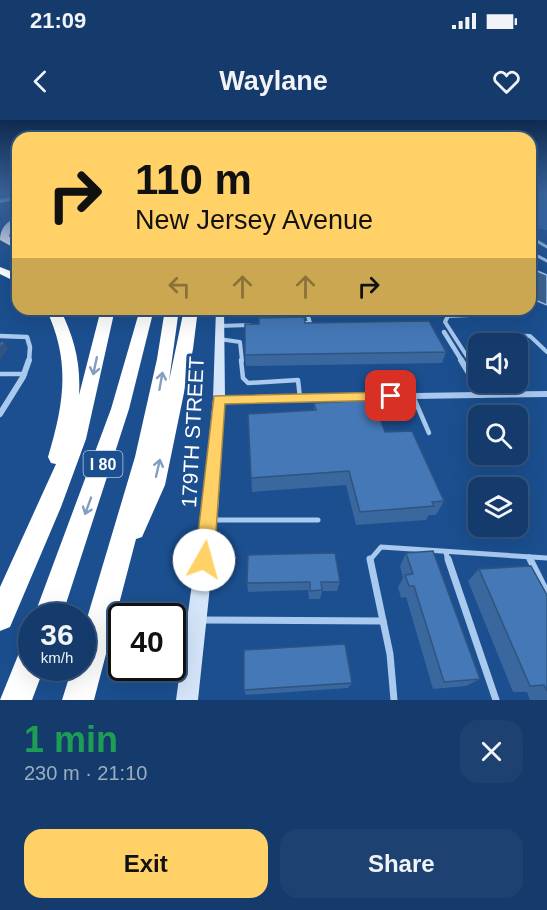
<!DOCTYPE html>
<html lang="en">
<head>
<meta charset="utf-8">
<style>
  body { margin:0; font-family:Helvetica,sans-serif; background:#1d4271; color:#f1f3f6; height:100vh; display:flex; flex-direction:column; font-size:22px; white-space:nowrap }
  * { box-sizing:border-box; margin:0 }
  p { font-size:20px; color:#9dadc1 }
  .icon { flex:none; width:33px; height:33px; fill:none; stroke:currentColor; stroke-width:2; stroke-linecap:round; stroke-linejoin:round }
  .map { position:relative; height:580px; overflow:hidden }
  .details { display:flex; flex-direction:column; background:#143b6b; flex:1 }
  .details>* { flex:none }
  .hud { position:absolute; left:12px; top:12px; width:524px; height:183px; border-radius:18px; box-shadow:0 6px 24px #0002,0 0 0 2px #33557e; background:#ffd166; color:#111; overflow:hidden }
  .fabs { position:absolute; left:468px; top:213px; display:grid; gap:12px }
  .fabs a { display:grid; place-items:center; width:60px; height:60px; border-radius:12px; background:#143b6b; box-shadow:0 6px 24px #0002,0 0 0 2px #33557e; font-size:30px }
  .speed { position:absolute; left:18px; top:483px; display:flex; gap:12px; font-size:30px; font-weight:700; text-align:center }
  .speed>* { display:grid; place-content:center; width:78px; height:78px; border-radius:50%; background:#143b6b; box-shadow:0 6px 24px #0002,0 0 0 2px #33557e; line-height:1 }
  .speed small { font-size:15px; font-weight:400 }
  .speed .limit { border:3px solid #111; border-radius:9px; background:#fff; color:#111 }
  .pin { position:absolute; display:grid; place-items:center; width:51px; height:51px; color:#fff; margin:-26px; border-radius:12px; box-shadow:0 3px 9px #0006 }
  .me { position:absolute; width:66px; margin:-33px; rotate:7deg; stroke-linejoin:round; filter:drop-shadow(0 0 4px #0008) }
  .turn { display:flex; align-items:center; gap:21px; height:126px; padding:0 24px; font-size:27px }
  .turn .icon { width:78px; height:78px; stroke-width:2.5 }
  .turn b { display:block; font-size:42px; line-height:51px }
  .lanes { display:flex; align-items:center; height:57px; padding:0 24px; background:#0003; justify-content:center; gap:30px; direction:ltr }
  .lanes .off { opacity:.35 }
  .round { display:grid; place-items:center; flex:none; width:63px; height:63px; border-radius:18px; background:#1d4271 }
  .summary { display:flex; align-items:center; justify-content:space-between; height:102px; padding:0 24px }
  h1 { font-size:36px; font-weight:800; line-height:45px; color:#1e9e55 }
  .primary-button { display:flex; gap:12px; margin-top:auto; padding:12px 24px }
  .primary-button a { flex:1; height:69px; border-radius:18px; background:#ffd166; color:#111; font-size:24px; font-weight:800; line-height:69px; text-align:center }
  .primary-button a+a { background:#1d4271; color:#f1f3f6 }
  .status { display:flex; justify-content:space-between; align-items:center; height:42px; padding:0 30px; background:#143b6b; direction:ltr }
  .status svg { height:16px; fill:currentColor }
  header { display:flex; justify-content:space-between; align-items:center; height:78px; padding:0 24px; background:#143b6b; font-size:27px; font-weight:800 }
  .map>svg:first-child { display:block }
  .green { fill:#2e69ad }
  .water { fill:#3c6290; stroke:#9cc4f0; stroke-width:1.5 }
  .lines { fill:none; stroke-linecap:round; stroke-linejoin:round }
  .lane-far4 { stroke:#a9c9ee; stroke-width:3 }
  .lane-far3 { stroke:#a9c9ee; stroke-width:4 }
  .lane-far2 { stroke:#a9c9ee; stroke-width:4.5 }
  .lane-far1 { stroke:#a9c9ee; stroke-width:5 }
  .lane { stroke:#a9c9ee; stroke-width:7 }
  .street-far1 { stroke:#a9c9ee; stroke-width:4.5 }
  .street { stroke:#a9c9ee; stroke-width:6 }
  .secondary { fill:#d6e6fa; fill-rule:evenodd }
  .highway { fill:#fff; fill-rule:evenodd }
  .wall { fill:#3a679d }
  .shaded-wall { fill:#305480 }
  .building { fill:#4478b7; stroke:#305480; stroke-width:1.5 }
  .oneway { stroke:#829ec1 }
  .route { fill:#ffd166; stroke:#a68842; stroke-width:1.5 }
  .labels { text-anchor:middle; stroke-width:6; stroke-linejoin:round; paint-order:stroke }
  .shield { fill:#1b4f8f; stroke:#bbcadd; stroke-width:1.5 }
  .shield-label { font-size:16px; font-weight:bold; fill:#fff }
  .near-street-label { font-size:21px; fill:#fff; stroke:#1b4f8f }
</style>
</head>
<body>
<div class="status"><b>21:09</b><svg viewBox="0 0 49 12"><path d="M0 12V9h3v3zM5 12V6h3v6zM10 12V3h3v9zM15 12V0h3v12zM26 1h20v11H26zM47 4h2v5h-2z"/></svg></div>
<header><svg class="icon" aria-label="back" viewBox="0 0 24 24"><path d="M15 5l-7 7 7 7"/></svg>Waylane<svg class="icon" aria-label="heart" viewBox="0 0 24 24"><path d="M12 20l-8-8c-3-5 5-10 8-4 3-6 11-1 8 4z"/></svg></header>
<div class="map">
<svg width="547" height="580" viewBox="0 0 547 580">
  <rect width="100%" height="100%" fill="#1b4f8f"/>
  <!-- green -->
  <path class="green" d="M530,73H547V110L530,107Z"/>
  <!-- water -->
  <path class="water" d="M530,148L547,155V185L530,178Z"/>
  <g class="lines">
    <!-- lane-far4 -->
    <g class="lane-far4">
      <path d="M530,117L547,127"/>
      <path d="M530,132L547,141"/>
    </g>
    <!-- lane-far3 -->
    <g class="lane-far3">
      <path d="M470,195L448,196L445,202L470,241"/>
      <path d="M300,203H310L306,189"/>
      <path d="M219,206L249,205"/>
      <path d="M511,215L530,216L547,232"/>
      <path d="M219,219L240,222L242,241"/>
    </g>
    <!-- lane-far2 -->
    <g class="lane-far2">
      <path d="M241,240L243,258L248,263L298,260L300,278"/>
      <path d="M469,240L478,253"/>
      <path d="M0,254H25"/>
      <path d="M485,262L493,275"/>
      <path d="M508,262L517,274"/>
      <path d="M413,276L429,313"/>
    </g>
    <!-- lane-far1 -->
    <g class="lane-far1">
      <path d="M212,400H318"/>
      <path d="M446,433L448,440"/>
      <path d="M529,437L531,440"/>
      <path d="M370,440L381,427L547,438"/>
    </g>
    <!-- lane -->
    <g class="lane">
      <path d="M370,439L390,534L394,580"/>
      <path d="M448,439L496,580"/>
      <path d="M530,439L547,473"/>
      <path d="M203,500L383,501"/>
    </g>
    <!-- street-far1 -->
    <g class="street-far1">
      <path d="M444,212L462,241"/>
      <path d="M0,216L27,217L30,227L29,241"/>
    </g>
    <!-- street -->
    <g class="street">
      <path d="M461,240L482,275"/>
      <path d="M219,279L547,274"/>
      <path d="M0,294L23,257L29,240"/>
    </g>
    <!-- secondary -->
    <path class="secondary" d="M216,189H224L225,279L218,391L198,580H176L202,391L213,279Z"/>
    <!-- highway -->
    <g class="highway">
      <path d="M18,75V79L0,83V79Z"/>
      <path d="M18,97V104L11,110L9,116L18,123V130L0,120C0,108 7,101 18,97Z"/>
      <path d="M0,147L18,154V163L0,154Z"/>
      <path d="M46,189H60C74,217 81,243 79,275L101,189H115L86,319L61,387L10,507L0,511V467L56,344L51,343L48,337C64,284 71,241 46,189Z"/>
      <path d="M140,189H154L129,289L62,496H34L111,289Z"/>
      <path d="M165,189H179L169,261L184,189H198L193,229L165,365L142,417L136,419L94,580H62L72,548H82V515L135,337L157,239Z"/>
      <path d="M32,524V548H44L32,580H0L21,528Z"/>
    </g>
  </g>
  <!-- wall -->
  <g class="wall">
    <path d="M257,189H301V197L305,203L446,232L442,243L246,246L245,235L259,204Z"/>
    <path d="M314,283L385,312L444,381L436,395H429L426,400L356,405L346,365L252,372L248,294L314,290Z"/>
    <path d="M406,433L480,559L466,566L433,569L406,477L401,478L398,467L403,458L400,446Z"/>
    <path d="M248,435L340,462L337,471H322L320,479H309L308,470L248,472L247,463Z"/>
    <path d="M479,449L547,475V580H530L527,572H513L468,461Z"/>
    <path d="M352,563L348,568L246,575L244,570Z"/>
  </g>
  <!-- shaded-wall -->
  <path class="shaded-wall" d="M5,222L8,229L0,240V228Z"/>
  <!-- building -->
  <g class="building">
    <path d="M304,197L305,203L429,201L446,232L245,235V204H259V198Z"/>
    <path d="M0,222H5L0,228Z"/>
    <path d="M373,280L385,312L412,311L444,381L432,382L434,386L360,392L349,351L251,358L248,294L316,290L314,283Z"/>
    <path d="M433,431L480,559L444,562L414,466H409L405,455L413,454L406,433Z"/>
    <path d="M335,433L340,462H321L322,470L310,471V462L247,463L248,435Z"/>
    <path d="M531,446L547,475V571L544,565L530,566L479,449Z"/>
    <path d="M345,524L352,563L244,570V530Z"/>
  </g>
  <!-- one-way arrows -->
  <defs><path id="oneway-shaft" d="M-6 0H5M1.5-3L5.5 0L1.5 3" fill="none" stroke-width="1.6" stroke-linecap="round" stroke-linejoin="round" transform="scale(1.5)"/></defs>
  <g class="oneway">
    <use href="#oneway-shaft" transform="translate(95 246) rotate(102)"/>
    <use href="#oneway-shaft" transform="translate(161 261) rotate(-80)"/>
    <use href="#oneway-shaft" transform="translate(158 348) rotate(-77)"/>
    <use href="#oneway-shaft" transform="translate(88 386) rotate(110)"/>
  </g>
  <!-- sky -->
  <linearGradient id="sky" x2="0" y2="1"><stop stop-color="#0f2b4f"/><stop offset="0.47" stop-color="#39639b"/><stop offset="1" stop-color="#39639b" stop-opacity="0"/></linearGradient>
  <rect width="547" height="154" fill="url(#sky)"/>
  <!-- route -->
  <path class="route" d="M391,272L398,276L396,280L225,284L214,440L211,446L204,449L197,446L195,440L214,276Z"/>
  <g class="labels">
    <!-- shield labels -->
    <rect class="shield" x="83.5" y="331" width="39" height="26" rx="4.5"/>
    <g class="shield-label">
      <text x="103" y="350">I 80</text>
    </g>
    <!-- near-street labels -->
    <g class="near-street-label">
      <text transform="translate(193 312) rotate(-87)" y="7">179TH STREET</text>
    </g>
  </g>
</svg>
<div class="fabs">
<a><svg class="icon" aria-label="sound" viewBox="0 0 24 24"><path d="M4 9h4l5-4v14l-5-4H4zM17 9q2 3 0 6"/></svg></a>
<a><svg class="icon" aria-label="search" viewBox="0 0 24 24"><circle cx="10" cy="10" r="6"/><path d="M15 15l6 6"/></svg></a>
<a><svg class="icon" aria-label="layers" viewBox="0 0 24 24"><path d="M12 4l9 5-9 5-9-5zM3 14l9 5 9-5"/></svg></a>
</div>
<div class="speed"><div>36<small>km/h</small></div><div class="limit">40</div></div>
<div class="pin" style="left:391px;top:276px;background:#d93025"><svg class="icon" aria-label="arrive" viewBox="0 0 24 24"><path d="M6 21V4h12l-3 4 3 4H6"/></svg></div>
<svg class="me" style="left:204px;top:440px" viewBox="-20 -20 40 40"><circle r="19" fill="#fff"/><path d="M0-13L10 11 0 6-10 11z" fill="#ffd166"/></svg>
<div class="hud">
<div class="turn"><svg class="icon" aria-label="right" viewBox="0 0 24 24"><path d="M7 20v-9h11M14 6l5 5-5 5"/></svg><div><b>110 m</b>New Jersey Avenue</div></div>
<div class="lanes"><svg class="icon off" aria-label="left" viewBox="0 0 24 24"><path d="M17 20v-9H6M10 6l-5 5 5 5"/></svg><svg class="icon off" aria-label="ahead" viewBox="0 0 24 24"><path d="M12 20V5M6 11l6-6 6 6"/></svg><svg class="icon off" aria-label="ahead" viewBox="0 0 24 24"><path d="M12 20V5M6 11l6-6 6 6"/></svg><svg class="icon" aria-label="right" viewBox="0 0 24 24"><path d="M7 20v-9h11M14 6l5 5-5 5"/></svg></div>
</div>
</div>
<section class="details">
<div class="summary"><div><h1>1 min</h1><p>230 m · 21:10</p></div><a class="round"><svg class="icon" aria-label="close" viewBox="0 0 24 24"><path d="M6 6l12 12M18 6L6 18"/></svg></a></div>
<div class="primary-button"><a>Exit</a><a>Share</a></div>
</section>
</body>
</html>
